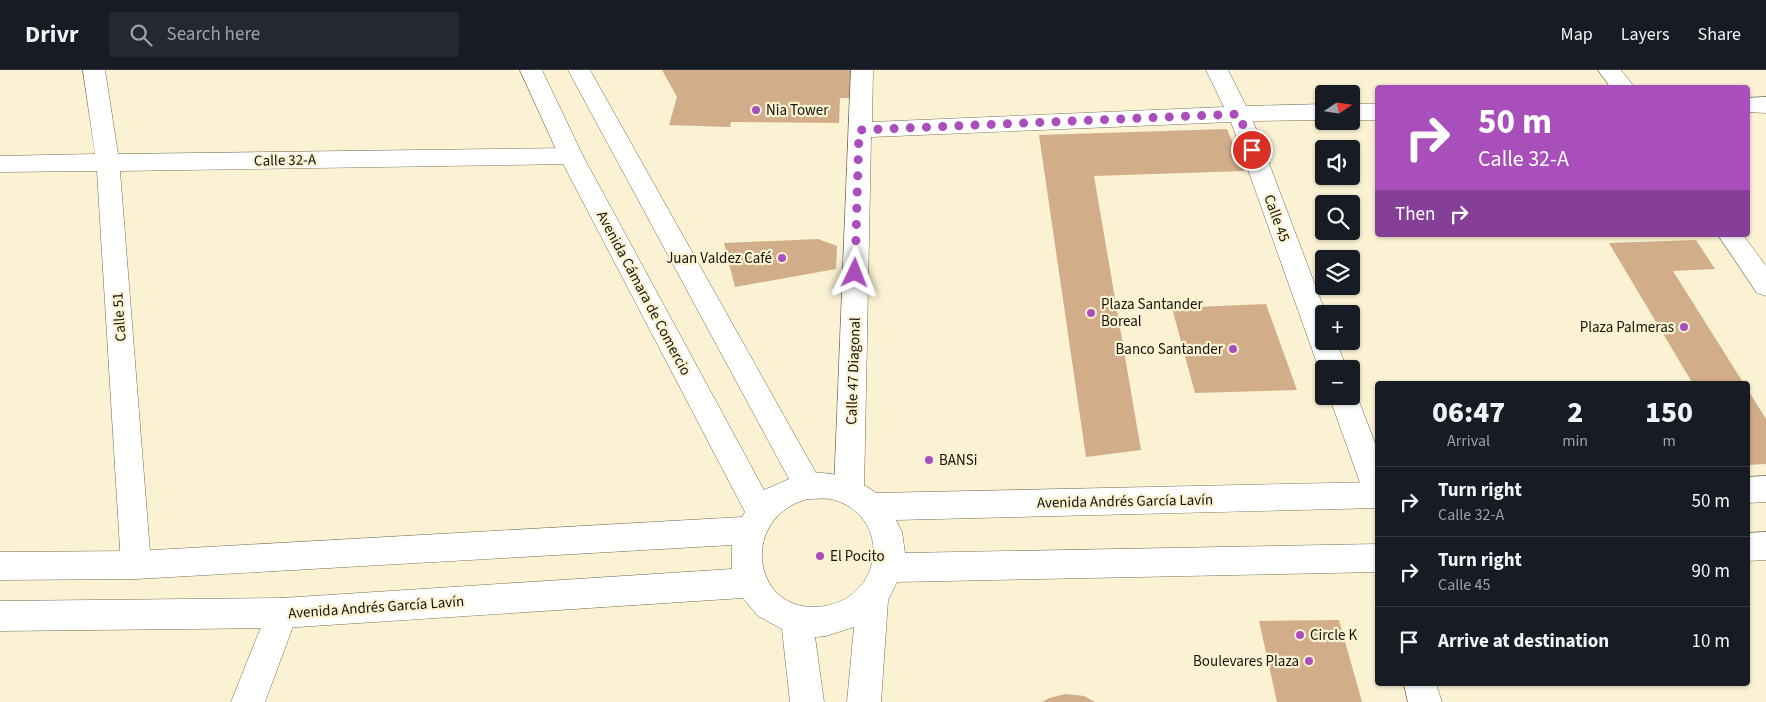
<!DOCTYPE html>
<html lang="en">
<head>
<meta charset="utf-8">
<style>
  body { margin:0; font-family:"Source Sans 3",sans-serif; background:#242831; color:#f1f3f6; height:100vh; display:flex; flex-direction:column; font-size:19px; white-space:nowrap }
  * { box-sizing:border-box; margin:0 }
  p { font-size:16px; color:#9ea1a6 }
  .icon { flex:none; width:28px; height:28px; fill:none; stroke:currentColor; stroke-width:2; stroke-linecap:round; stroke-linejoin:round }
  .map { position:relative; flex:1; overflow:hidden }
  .panel { position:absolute; left:1375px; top:311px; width:375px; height:305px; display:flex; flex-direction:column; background:#171b24; border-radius:5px; box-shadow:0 1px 4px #0004 }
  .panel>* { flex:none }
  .top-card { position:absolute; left:1375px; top:15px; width:375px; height:152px; border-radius:5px; box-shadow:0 1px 4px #0004; background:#a84fbc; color:#fff; overflow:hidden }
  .needle { width:32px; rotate:77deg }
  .controls { position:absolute; left:1315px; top:15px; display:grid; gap:10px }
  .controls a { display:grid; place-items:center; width:45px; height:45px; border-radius:5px; background:#171b24; box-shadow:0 1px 4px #0004; font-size:25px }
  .pin { position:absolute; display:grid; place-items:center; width:42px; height:42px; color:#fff; margin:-21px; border:2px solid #fff; border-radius:50%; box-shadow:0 1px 5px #0007 }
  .me { position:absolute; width:55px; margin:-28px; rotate:2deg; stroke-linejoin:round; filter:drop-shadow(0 0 4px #0008) }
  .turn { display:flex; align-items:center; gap:18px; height:105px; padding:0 20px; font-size:22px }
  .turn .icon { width:65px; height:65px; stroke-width:2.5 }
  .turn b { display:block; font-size:35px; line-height:42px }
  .then { display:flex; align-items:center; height:48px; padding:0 20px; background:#0003; gap:10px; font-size:19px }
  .eta { display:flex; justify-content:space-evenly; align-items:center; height:85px; text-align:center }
  .eta b { font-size:30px; font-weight:800; line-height:35px }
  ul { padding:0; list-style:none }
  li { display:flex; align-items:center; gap:15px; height:70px; padding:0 20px; border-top:1px solid #363941 }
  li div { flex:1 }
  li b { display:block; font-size:19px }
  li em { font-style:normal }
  header { display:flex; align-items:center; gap:30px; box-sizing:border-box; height:70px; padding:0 25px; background:#171b24; border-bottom:1px solid #363941 }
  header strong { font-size:24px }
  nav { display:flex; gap:28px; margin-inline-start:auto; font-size:18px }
  .search { width:350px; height:45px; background:#242831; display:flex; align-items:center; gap:12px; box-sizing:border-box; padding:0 18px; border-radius:5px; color:#9ea1a6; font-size:19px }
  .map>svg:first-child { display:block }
  .building { fill:#d1ae89 }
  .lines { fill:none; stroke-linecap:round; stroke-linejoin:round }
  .minor-casing { stroke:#746d51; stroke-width:1 }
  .secondary-casing { stroke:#746d51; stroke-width:1 }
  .minor { fill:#fff; fill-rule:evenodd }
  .secondary { fill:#fff; fill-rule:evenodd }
  .route { stroke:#a84fbc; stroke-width:9; stroke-dasharray:0 16.2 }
  .poi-dot { fill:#a84fbc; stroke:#faf2d3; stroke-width:2 }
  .labels { text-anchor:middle; stroke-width:4.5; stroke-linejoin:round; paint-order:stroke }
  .poi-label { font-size:15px; fill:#17140a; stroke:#faf2d3; text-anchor:start }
  .street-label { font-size:15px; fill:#17140a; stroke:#faf2d3 }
</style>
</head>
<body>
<header>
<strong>Drivr</strong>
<div class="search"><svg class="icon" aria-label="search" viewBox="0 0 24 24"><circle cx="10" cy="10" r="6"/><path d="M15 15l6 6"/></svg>Search here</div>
<nav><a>Map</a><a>Layers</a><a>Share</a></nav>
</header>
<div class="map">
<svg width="1766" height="632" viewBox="0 0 1766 632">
  <rect width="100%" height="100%" fill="#faf2d3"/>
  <!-- building -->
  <g class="building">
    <path d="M662,0H853V28H840L839,53L731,52L730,57L669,55L677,27Z"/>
    <path d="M1227,59L1244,101L1094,106L1141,380L1086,387L1039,65Z"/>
    <path d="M818,169L837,176L836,199L735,217L724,173Z"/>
    <path d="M1696,170L1715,199L1673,201L1744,314H1693L1609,173Z"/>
    <path d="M1266,234L1297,320L1195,323L1172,238Z"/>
    <path d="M1748,320L1766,349V394L1748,395Z"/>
    <path d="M1339,550L1362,632H1277L1259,551Z"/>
    <path d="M1066,624L1084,626L1095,632H1042L1049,628Z"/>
  </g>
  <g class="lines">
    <!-- minor casing -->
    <g class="minor-casing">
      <g id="minor">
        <path d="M83,0H105L118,84L571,78L579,80L583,86L579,92L571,94L120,101L151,495L147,505L136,509L125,505L121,495L97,101L0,102V86L95,84Z"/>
        <path d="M851,0H873L872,52L1224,37L1206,0H1228L1246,36L1324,34V50L1253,51L1326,244H1324V271H1336L1347,299H1324V307L1319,299L1231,52L871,67L864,421L859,430L849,434L839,430L834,421Z"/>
        <path d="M1598,0H1621L1635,18H1611Z"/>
        <path d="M1766,27V43L1748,42V28Z"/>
        <rect x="1351" y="34" width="27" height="16"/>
        <path d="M1718,165H1743L1766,196V226L1757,223Z"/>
        <path d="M1351,317L1357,326L1378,381V434L1368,430L1363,421L1329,326H1351Z"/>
        <path d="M282,528L293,532L298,543L265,632H231L271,532Z"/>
        <path d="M1404,614H1436L1442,632H1408Z"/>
      </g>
    </g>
    <!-- secondary casing -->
    <g class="secondary-casing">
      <g id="secondary">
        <path d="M520,0H542L583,86L764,420L789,409L568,0H590L816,403C836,402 861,411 876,423L1378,412V438L896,450L902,462L905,483L1378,474V502L897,512L888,530L881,632H847L854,557L826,566L815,567L824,632H790L782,559L758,546L743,528L282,558L0,561V531L282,528L732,499V475L136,509L0,510V482L136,481L742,447L745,442L559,86ZM808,429C815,429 824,428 831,429C892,445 885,525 825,536C752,548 737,447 808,429Z"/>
        <path d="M1766,406V432L1748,433V407Z"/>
        <path d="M1766,462V490L1748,491V463Z"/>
      </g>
    </g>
    <!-- minor -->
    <use href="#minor" class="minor"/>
    <!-- secondary -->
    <use href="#secondary" class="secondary"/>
  </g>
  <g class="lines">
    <!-- route -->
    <path class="route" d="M855,203L859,60L1239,44L1252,80"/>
  </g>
  <!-- markers -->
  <g class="poi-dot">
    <circle cx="756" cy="40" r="5"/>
    <circle cx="782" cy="188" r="5"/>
    <circle cx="1091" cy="243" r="5"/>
    <circle cx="1684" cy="257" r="5"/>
    <circle cx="1233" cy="279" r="5"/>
    <circle cx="929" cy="390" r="5"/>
    <circle cx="820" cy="486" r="5"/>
    <circle cx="1300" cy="565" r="5"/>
    <circle cx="1309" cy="591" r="5"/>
  </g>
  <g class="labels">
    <!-- poi labels -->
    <g class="poi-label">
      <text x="766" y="45">Nia Tower</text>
      <text x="772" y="193" text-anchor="end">Juan Valdez Café</text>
      <text x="1101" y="239">Plaza Santander<tspan x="1101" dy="17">Boreal</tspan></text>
      <text x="1674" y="262" text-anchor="end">Plaza Palmeras</text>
      <text x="1223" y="284" text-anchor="end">Banco Santander</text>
      <text x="939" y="395">BANSi</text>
      <text x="830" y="491">El Pocito</text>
      <text x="1310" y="570">Circle K</text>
      <text x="1299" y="596" text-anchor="end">Boulevares Plaza</text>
    </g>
    <!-- street labels -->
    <g class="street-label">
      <text transform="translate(285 90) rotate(-1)" y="5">Calle 32-A</text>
      <text transform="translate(1277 148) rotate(70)" y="5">Calle 45</text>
      <text transform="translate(644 223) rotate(62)" y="5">Avenida Cámara de Comercio</text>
      <text transform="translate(119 247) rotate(-94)" y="5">Calle 51</text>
      <text transform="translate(853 301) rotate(-88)" y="5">Calle 47 Diagonal</text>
      <text transform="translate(1125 431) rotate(-1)" y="5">Avenida Andrés García Lavín</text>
      <text transform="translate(376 537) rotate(-4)" y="5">Avenida Andrés García Lavín</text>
    </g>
  </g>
</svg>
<div class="controls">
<a><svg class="needle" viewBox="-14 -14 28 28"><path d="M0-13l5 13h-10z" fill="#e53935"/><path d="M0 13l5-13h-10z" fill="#9ea1a6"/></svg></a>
<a><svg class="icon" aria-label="sound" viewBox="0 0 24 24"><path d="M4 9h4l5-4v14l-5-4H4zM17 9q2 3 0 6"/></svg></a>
<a><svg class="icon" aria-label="search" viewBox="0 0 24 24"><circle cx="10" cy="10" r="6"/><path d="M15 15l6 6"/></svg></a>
<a><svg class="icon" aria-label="layers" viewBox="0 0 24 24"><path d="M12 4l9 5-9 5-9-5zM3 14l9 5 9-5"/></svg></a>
<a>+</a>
<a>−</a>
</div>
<div class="pin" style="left:1252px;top:80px;background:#d93025"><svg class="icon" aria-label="arrive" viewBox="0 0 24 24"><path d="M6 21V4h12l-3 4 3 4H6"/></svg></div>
<svg class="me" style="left:855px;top:203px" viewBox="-20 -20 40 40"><path d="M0-17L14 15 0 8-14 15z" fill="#a84fbc" stroke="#fff" stroke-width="4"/></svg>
<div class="top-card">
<div class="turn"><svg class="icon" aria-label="right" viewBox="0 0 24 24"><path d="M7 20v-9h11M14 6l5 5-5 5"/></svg><div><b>50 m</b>Calle 32-A</div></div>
<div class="then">Then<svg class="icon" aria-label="right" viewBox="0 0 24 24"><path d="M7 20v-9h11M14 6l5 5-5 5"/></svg></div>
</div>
<section class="panel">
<div class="eta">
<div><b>06:47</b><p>Arrival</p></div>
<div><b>2</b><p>min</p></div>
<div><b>150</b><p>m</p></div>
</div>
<ul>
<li><svg class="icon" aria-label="right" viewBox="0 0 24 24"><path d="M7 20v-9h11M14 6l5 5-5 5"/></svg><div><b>Turn right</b><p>Calle 32-A</p></div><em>50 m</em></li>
<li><svg class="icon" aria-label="right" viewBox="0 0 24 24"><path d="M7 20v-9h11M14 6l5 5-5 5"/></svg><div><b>Turn right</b><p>Calle 45</p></div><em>90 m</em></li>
<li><svg class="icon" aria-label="arrive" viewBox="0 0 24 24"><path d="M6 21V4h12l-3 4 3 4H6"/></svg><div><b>Arrive at destination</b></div><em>10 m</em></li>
</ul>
</section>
</div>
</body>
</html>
